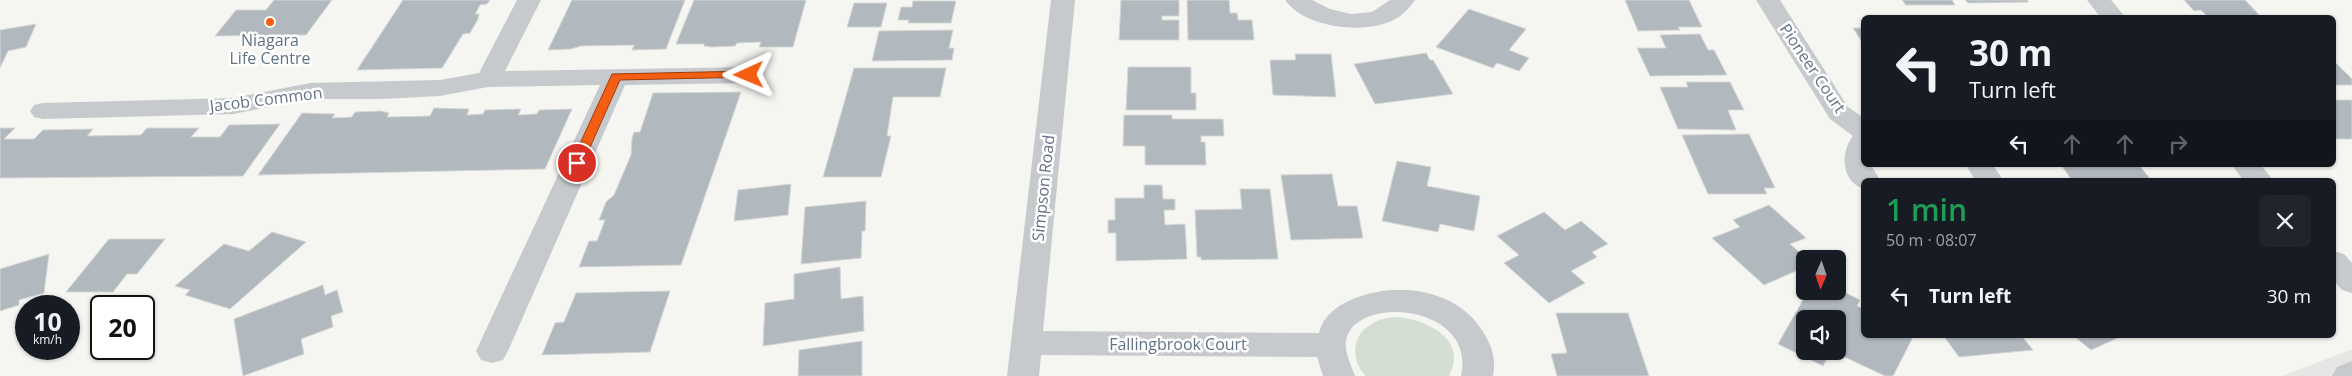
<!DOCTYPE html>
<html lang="en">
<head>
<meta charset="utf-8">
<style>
  body { margin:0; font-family:"Open Sans",sans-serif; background:#20242c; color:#f1f3f6; height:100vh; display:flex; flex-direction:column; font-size:19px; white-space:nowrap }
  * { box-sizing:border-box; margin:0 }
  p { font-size:16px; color:#9ea1a6 }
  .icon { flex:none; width:28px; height:28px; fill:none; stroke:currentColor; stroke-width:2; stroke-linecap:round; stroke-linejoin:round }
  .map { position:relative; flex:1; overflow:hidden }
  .panel { position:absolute; left:1861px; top:178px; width:475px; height:160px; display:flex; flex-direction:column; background:#171b24; border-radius:8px; box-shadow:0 1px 4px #0004 }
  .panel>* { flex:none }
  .top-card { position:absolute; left:1861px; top:15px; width:475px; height:152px; border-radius:8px; box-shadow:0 1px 4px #0004; background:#171b24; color:#f1f3f6; overflow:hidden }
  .needle { width:32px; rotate:182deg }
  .fabs { position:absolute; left:1796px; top:250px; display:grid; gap:10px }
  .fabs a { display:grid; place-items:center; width:50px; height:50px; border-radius:8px; background:#171b24; box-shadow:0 1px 4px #0004; font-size:25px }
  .speed { position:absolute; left:15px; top:295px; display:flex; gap:10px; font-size:25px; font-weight:700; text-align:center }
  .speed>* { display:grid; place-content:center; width:65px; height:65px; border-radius:50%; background:#171b24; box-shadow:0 1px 4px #0004; line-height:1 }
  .speed small { font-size:12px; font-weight:400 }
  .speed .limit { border:2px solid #111; border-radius:8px; background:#fff; color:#111 }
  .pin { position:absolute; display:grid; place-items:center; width:42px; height:42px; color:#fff; margin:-21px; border:2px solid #fff; border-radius:50%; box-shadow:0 1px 5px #0007 }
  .me { position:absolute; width:55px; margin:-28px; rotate:269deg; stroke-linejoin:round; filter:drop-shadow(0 0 4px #0008) }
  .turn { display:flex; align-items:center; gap:18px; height:105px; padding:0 25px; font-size:22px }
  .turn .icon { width:65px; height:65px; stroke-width:2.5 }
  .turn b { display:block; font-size:35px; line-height:42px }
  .lanes { display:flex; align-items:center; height:48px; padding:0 25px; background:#0003; justify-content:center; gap:25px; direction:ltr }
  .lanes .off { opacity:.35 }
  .round { display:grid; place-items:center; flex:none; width:52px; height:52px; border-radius:8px; background:#20242c }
  .summary { display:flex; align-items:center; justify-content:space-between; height:85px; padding:0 25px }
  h1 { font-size:30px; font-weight:600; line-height:38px; color:#1e9e55 }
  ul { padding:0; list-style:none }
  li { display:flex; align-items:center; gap:15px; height:65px; padding:0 25px }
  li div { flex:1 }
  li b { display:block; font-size:19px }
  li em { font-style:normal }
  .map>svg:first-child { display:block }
  .built { fill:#e6e7e5 }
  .green { fill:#d5ded2 }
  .building { fill:#b1b8be; stroke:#d6d7d4 }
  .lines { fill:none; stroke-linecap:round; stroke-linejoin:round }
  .minor { fill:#c7cacd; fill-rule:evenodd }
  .route { fill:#f35e13; stroke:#9e3d0c }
  .poi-dot { fill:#f35e13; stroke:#fff; stroke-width:2 }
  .labels { text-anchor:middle; stroke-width:5; stroke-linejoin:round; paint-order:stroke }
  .poi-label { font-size:16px; fill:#617285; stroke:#fff }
  .street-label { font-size:16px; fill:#617285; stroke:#fff }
</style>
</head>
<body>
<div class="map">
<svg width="2352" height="376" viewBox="0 0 2352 376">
  <rect width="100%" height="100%" fill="#f5f6f1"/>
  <!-- built -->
  <path class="built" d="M2352,349V376H2283Z"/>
  <!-- green -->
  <path class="green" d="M1396,317C1426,319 1469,339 1449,376H1366C1351,362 1351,336 1370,325C1378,319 1386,318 1396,317Z"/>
  <!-- building -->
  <g class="building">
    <path d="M274,0H332L306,35L215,36L236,10H266Z"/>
    <path d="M403,0H490L487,4L480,5L475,14H479L478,19L470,33L463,34L442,68L357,70Z"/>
    <path d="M572,0H685L666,49L632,50L634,45L581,46L571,49L548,50Z"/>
    <path d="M694,0H806L793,47H759L761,42L737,43L735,46L712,47L704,46V44H676Z"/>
    <path d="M1121,0H1179V16H1162V20H1179V40H1119Z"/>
    <path d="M1187,0H1229L1230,13H1237L1238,20H1252L1254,40H1188Z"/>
    <path d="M1625,0H1689L1702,27H1678L1680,30L1638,31Z"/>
    <path d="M1902,0H1952L1955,5H1906Z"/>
    <path d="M1965,0H2027L2029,2L1968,3Z"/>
    <path d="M2184,0H2245L2262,18H2202L2208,17L2201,10L2194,11Z"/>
    <path d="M913,1H956L951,23H908L909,20H898L901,7H912Z"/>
    <path d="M854,3H887L881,27H847Z"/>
    <path d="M1469,9L1526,29L1509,50L1529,58L1519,71L1497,63L1493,68L1436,47Z"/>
    <path d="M36,24L26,47L8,51L0,68V30Z"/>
    <path d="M1853,28H1864V45Z"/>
    <path d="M953,30L949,48H954L952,60L872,61L879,31Z"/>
    <path d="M1700,34L1708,50H1714L1727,75L1650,76L1637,48H1666L1660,35Z"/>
    <path d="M1426,53L1430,60H1433L1453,94L1375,104L1354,64Z"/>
    <path d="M1295,54H1331L1336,97L1273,95L1270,60H1296Z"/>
    <path d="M2334,61L2352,79V85H2334Z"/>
    <path d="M1128,67H1191V93H1196V110H1126Z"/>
    <path d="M854,68H946L940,97H893L887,136H891L881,177H823Z"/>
    <path d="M1686,82H1730L1744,110H1728L1736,130L1678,129L1660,87H1688Z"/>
    <path d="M741,92L681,265L579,267L589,241H597L605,220H599L606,202L614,195L631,155L632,138L634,132H640L653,93Z"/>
    <rect x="2334" y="100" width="18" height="39"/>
    <path d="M434,108L469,109L467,115L483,114L485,110L521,109L518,115L537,114L539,110L572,109L545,169L258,175L302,113L335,114L332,118L352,117L355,112L381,111L389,113L387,117L430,116Z"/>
    <path d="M1124,115H1172V119H1223L1224,136H1201V142H1205L1206,165H1145V146H1123Z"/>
    <path d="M280,124L243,176L0,178V128H15L4,139H34L43,130L93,129L87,136L141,135L147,128H199L191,137H220L229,125Z"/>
    <path d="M1749,134L1775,188H1764L1767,194H1708L1682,135Z"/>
    <path d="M1397,161L1431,167L1427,186L1480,196L1474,231L1440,224L1438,232L1382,221Z"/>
    <path d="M2061,165H2139L2151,180H2072Z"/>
    <path d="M1332,174L1338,206H1357L1363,238L1291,240L1281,175Z"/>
    <path d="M791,184L788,215L734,221L738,190Z"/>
    <path d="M1144,185H1162L1163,199H1175V210H1164L1165,225L1185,224L1187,259L1116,261V233H1108V220H1115V198H1144Z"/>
    <path d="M1240,189H1270L1278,259L1201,260V257H1197L1195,210L1242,209Z"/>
    <path d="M866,201L865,231H862L861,258L801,264L805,207Z"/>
    <path d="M1769,205L1806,238L1790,244L1807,259H1805V267L1764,285L1712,238L1740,227L1733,220Z"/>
    <path d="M1544,212L1565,230L1581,221L1608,244L1592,252L1597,257L1571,271L1585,283L1549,303L1504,263L1519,255L1497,236Z"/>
    <path d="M272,232L306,242L230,309L185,295L190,290L175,286L224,244L249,251Z"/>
    <path d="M109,239H165L137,274H127L113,292H66Z"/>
    <path d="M49,254L44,293L19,300V305L0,311V269Z"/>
    <path d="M840,267L841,299L863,296L864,331L763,346L765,303L794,299V274Z"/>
    <path d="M323,285L325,295L337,290L343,312L331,316L333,327L301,339L304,354L243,376L234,319Z"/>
    <path d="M1838,289L1860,300L1857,306L1864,309V335H1914L1893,376H1885L1832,351H1838V319H1805V351H1831L1823,366L1778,344L1808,291H1838Z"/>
    <path d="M670,291L650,352L542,355L555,323L564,322L576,293Z"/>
    <path d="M1556,313H1628L1649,376H1557L1551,354L1567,353Z"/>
    <path d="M1943,335H2021L2033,350L1959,357Z"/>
    <path d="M2069,335H2117L2120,337L2091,350L2075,337L2073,338Z"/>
    <path d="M862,341V376H798L799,350Z"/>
  </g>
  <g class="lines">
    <!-- minor -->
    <g class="minor">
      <path d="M517,0H541L505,71L749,67L758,69L762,75L758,81L749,83L625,85L508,351L503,360L492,363L481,360L476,351L600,85L488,87L440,96L381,99H310L233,114L43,119L34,117L30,111L34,105L43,103L233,98L310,83L440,80L479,73Z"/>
      <path d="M1051,0H1075L1043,331L1319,333C1323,316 1338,305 1353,299C1398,280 1460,289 1485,335C1493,349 1496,361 1493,376H1461C1478,299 1338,293 1346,350C1348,359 1352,368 1355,376H1323L1317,357L1041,355L1039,376H1007Z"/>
      <path d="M1285,0H1312L1330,9L1351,14L1372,12L1390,0H1415C1408,10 1400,18 1389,22C1360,34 1304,27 1285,0Z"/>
      <path d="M1756,0H1780L1848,107L1864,118V165H1871L1880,180H1864V189C1841,182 1840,152 1853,136L1830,119Z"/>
      <path d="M2087,0H2111L2126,18H2101Z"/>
      <path d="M1966,165H1993L2003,180H1975Z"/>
      <path d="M2232,165H2261L2273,180H2243Z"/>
      <path d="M2334,251L2344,254L2352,263V293L2342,290L2334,281Z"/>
      <path d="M2352,361V376H2332L2337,367Z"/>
    </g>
  </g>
  <!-- route -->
  <path class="route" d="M749,71L754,75L753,77L620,80L583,163L577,166L571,163L612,74Z"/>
  <!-- markers -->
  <circle class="poi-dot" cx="270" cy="22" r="5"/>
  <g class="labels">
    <!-- poi labels -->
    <g class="poi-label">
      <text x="270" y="46">Niagara<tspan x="270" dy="18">Life Centre</tspan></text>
    </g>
    <!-- street labels -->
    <g class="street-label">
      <text transform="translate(1813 68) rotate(56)" y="6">Pioneer Court</text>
      <text transform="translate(266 99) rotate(-7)" y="6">Jacob Common</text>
      <text transform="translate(1043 188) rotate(-84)" y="6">Simpson Road</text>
      <text x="1178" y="350">Fallingbrook Court</text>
    </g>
  </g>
</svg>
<div class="fabs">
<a><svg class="needle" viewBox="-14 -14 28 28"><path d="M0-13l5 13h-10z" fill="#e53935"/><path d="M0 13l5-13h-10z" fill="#9ea1a6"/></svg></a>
<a><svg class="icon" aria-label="sound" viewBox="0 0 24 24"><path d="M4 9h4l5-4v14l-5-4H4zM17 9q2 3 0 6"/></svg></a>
</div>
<div class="speed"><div>10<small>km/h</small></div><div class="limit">20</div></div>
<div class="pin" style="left:577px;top:163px;background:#d93025"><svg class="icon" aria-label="arrive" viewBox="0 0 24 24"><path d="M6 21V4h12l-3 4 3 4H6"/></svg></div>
<svg class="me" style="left:749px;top:75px" viewBox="-20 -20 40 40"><path d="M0-17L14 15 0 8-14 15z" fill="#f35e13" stroke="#fff" stroke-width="4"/></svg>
<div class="top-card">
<div class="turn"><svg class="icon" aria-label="left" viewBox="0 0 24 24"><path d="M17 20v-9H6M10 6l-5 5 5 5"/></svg><div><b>30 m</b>Turn left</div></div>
<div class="lanes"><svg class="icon" aria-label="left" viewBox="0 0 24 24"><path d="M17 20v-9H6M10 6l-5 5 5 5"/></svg><svg class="icon off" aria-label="ahead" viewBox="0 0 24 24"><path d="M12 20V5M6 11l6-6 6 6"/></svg><svg class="icon off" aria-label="ahead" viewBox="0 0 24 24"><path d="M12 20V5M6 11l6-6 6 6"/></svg><svg class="icon off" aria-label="right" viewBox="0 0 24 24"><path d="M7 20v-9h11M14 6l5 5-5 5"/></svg></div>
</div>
<section class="panel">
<div class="summary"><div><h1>1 min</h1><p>50 m · 08:07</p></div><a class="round"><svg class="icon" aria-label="close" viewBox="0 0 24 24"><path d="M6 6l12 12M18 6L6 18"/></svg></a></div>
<ul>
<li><svg class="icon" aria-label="left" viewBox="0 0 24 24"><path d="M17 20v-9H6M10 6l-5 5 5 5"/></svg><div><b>Turn left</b></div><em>30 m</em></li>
</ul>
</section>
</div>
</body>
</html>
